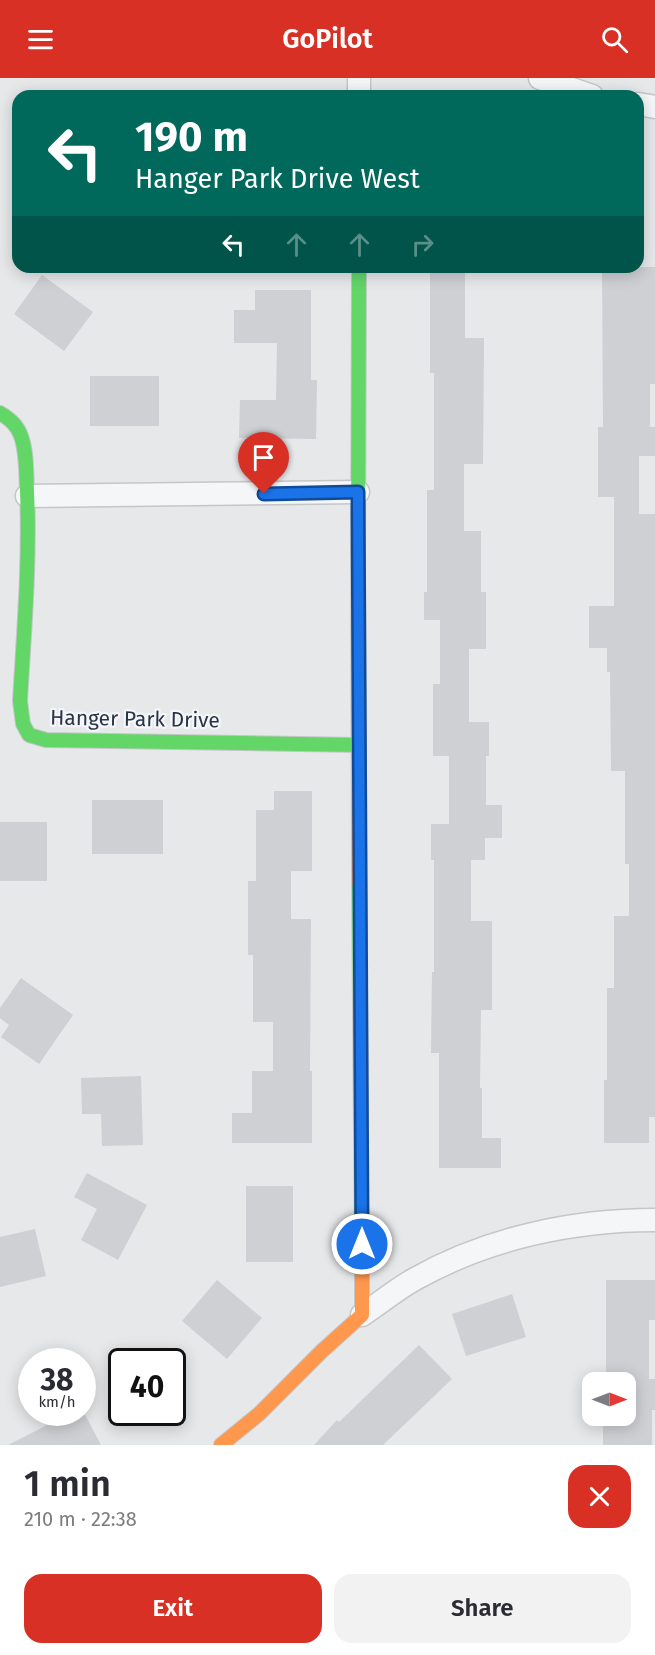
<!DOCTYPE html>
<html lang="en">
<head>
<meta charset="utf-8">
<style>
  body { margin:0; font-family:"Fira Sans",sans-serif; background:#f2f2f3; color:#2b2b33; height:100vh; display:flex; flex-direction:column; font-size:22px; white-space:nowrap }
  * { box-sizing:border-box; margin:0 }
  p { font-size:20px; color:#7c7c81 }
  .icon { flex:none; width:33px; height:33px; fill:none; stroke:currentColor; stroke-width:2; stroke-linecap:round; stroke-linejoin:round }
  .map { position:relative; height:1367px; overflow:hidden }
  .details { display:flex; flex-direction:column; background:#fff; flex:1 }
  .details>* { flex:none }
  .banner { position:absolute; left:12px; top:12px; width:632px; height:183px; border-radius:18px; box-shadow:0 3px 15px #0003; background:#00695c; color:#fff; overflow:hidden }
  .needle { width:39px; rotate:90deg }
  .fabs { position:absolute; left:582px; top:1294px; display:grid; gap:12px }
  .fabs a { display:grid; place-items:center; width:54px; height:54px; border-radius:12px; background:#fff; box-shadow:0 3px 15px #0003; font-size:30px }
  .speed { position:absolute; left:18px; top:1270px; display:flex; gap:12px; font-size:30px; font-weight:700; text-align:center }
  .speed>* { display:grid; place-content:center; width:78px; height:78px; border-radius:50%; background:#fff; box-shadow:0 3px 15px #0003; line-height:1 }
  .speed small { font-size:15px; font-weight:400 }
  .speed .limit { border:3px solid #111; border-radius:9px; background:#fff; color:#111 }
  .pin { position:absolute; display:grid; place-items:center; width:51px; height:51px; color:#fff; margin:-62px -26px; border-radius:50% 50% 50% 0; rotate:-45deg; box-shadow:0 0 6px #0007 }
  .pin .icon { rotate:45deg }
  .me { position:absolute; width:66px; margin:-33px; rotate:0deg; stroke-linejoin:round; filter:drop-shadow(0 0 4px #0008) }
  .turn { display:flex; align-items:center; gap:21px; height:126px; padding:0 24px; font-size:27px }
  .turn .icon { width:78px; height:78px; stroke-width:2.5 }
  .turn b { display:block; font-size:42px; line-height:51px }
  .lanes { display:flex; align-items:center; height:57px; padding:0 24px; background:#0003; justify-content:center; gap:30px; direction:ltr }
  .lanes .off { opacity:.35 }
  .round { display:grid; place-items:center; flex:none; width:63px; height:63px; border-radius:18px; background:#f2f2f3 }
  .overview { display:flex; align-items:center; justify-content:space-between; height:102px; padding:0 24px }
  h1 { font-size:36px; font-weight:600; line-height:45px }
  .button { display:flex; gap:12px; margin-top:auto; padding:12px 24px }
  .button a { flex:1; height:69px; border-radius:18px; background:#d93025; color:#fff; font-size:24px; font-weight:600; line-height:69px; text-align:center }
  .button a+a { background:#f2f2f3; color:#2b2b33 }
  header { display:flex; justify-content:space-between; align-items:center; height:78px; padding:0 24px; background:#d93025; color:#fff; font-size:27px; font-weight:600 }
  .map>svg:first-child { display:block }
  .building { fill:#ced0d3 }
  .lines { fill:none; stroke-linecap:round; stroke-linejoin:round }
  .street-casing { stroke:#c4c6c8; stroke-width:25 }
  .fast-casing { stroke:#c4c6c8; stroke-width:16 }
  .slow-casing { stroke:#c4c6c8; stroke-width:16 }
  .street { stroke:#f5f6f7; stroke-width:22 }
  .fast { stroke:#63d668; stroke-width:14 }
  .slow { stroke:#ff974d; stroke-width:14 }
  .route-casing { stroke:#114b97; stroke-width:15 }
  .route { stroke:#1a73e8; stroke-width:10 }
  .labels { text-anchor:middle; stroke-width:4.5; stroke-linejoin:round; paint-order:stroke }
  .street-label { font-size:21px; fill:#2b3445; stroke:#f4f6f9 }
</style>
</head>
<body>
<header><svg class="icon" aria-label="menu" viewBox="0 0 24 24"><path d="M4 6h16M4 12h16M4 18h16"/></svg>GoPilot<svg class="icon" aria-label="search" viewBox="0 0 24 24"><circle cx="10" cy="10" r="6"/><path d="M15 15l6 6"/></svg></header>
<div class="map">
<svg width="655" height="1367" viewBox="0 0 655 1367">
  <rect width="100%" height="100%" fill="#e6e8ea"/>
  <!-- building -->
  <g class="building">
    <path d="M430,189H465V260H484L483,386H464V453H481V514H486V571H469V644H489V678H486V727H502V760H485V782H471V843H492V932H481L480,1010H482V1060H501V1090H439V975H431L432,894H434V782H431V746H449V678H433V606H440V542H424V514H427V412H434V295H430Z"/>
    <path d="M602,189H655V306H650V349H655V378H639V436H655V1039H649V1065H604V1002H607V910H614V838H629V786H625V693H611L610,594H607V570H589V528H614V419H598V349H603Z"/>
    <path d="M42,197L93,234L64,273L14,236Z"/>
    <path d="M255,212H311V302H317L316,361L239,360L240,322H276L277,265H234V232H255Z"/>
    <rect x="90" y="298" width="69" height="50"/>
    <path d="M274,713H312V793H291V841H311L310,993H312V1065H232V1035H252V993H273V944H253V877H248V803H256V732H274Z"/>
    <rect x="92" y="722" width="71" height="54"/>
    <rect x="0" y="744" width="47" height="59"/>
    <path d="M21,900L73,937L39,986L1,959L9,947L0,940V930Z"/>
    <path d="M141,998L143,1067L102,1068L101,1036H82L81,1000Z"/>
    <path d="M87,1095L147,1127L118,1182L81,1162L97,1131L74,1119Z"/>
    <rect x="246" y="1108" width="47" height="76"/>
    <path d="M35,1151L46,1198L0,1209V1159Z"/>
    <path d="M217,1202L262,1240L227,1281L182,1243Z"/>
    <path d="M606,1202H655V1242H649V1301H655V1332H652V1367H603V1338H626V1305H603V1301H606Z"/>
    <path d="M512,1216L526,1259L466,1278L452,1236Z"/>
    <path d="M419,1267L452,1301L383,1367H314L337,1342L339,1344Z"/>
    <path d="M82,1331L101,1367H8L71,1335H82Z"/>
  </g>
  <g class="lines">
    <!-- street casing -->
    <g class="street-casing">
      <g id="street">
        <path d="M540,0L592,18"/>
        <path d="M359,18V0"/>
        <path d="M638,26L655,29"/>
        <path d="M27,418L358,414"/>
        <path d="M362,1237C380,1225 397,1211 415,1201C488,1160 573,1142 655,1142"/>
      </g>
    </g>
    <!-- fast casing -->
    <g class="fast-casing">
      <g id="fast">
        <path d="M0,335C10,341 17,347 21,358C27,375 26,395 27,413C30,483 24,553 20,623L23,646L29,657L46,662L358,667"/>
        <path d="M358,473L359,189"/>
        <path d="M359,805L362,1176"/>
      </g>
    </g>
    <!-- slow casing -->
    <g class="slow-casing">
      <g id="slow">
        <path d="M358,473L359,805"/>
        <path d="M221,1367L259,1336L322,1273L362,1237V1176"/>
      </g>
    </g>
    <!-- street -->
    <use href="#street" class="street"/>
    <!-- fast -->
    <use href="#fast" class="fast"/>
    <!-- slow -->
    <use href="#slow" class="slow"/>
  </g>
  <g class="lines">
    <!-- route casing -->
    <g class="route-casing">
      <path id="route" d="M264,416L358,414L362,1166"/>
    </g>
    <!-- route -->
    <use href="#route" class="route"/>
  </g>
  <g class="labels">
    <!-- street labels -->
    <g class="street-label">
      <text transform="translate(135 641) rotate(1)" y="7">Hanger Park Drive</text>
    </g>
  </g>
</svg>
<div class="fabs">
<a><svg class="needle" viewBox="-14 -14 28 28"><path d="M0-13l5 13h-10z" fill="#e53935"/><path d="M0 13l5-13h-10z" fill="#7c7c81"/></svg></a>
</div>
<div class="speed"><div>38<small>km/h</small></div><div class="limit">40</div></div>
<div class="pin" style="left:264px;top:416px;background:#d93025"><svg class="icon" aria-label="arrive" viewBox="0 0 24 24"><path d="M6 21V4h12l-3 4 3 4H6"/></svg></div>
<svg class="me" style="left:362px;top:1166px" viewBox="-20 -20 40 40"><circle r="17" fill="#1a73e8" stroke="#fff" stroke-width="3"/><path d="M0-11L8 9 0 5-8 9z" fill="#fff"/></svg>
<div class="banner">
<div class="turn"><svg class="icon" aria-label="left" viewBox="0 0 24 24"><path d="M17 20v-9H6M10 6l-5 5 5 5"/></svg><div><b>190 m</b>Hanger Park Drive West</div></div>
<div class="lanes"><svg class="icon" aria-label="left" viewBox="0 0 24 24"><path d="M17 20v-9H6M10 6l-5 5 5 5"/></svg><svg class="icon off" aria-label="ahead" viewBox="0 0 24 24"><path d="M12 20V5M6 11l6-6 6 6"/></svg><svg class="icon off" aria-label="ahead" viewBox="0 0 24 24"><path d="M12 20V5M6 11l6-6 6 6"/></svg><svg class="icon off" aria-label="right" viewBox="0 0 24 24"><path d="M7 20v-9h11M14 6l5 5-5 5"/></svg></div>
</div>
</div>
<section class="details">
<div class="overview"><div><h1>1 min</h1><p>210 m · 22:38</p></div><a class="round" style="background:#d93025;color:#fff"><svg class="icon" aria-label="close" viewBox="0 0 24 24"><path d="M6 6l12 12M18 6L6 18"/></svg></a></div>
<div class="button"><a>Exit</a><a>Share</a></div>
</section>
</body>
</html>
